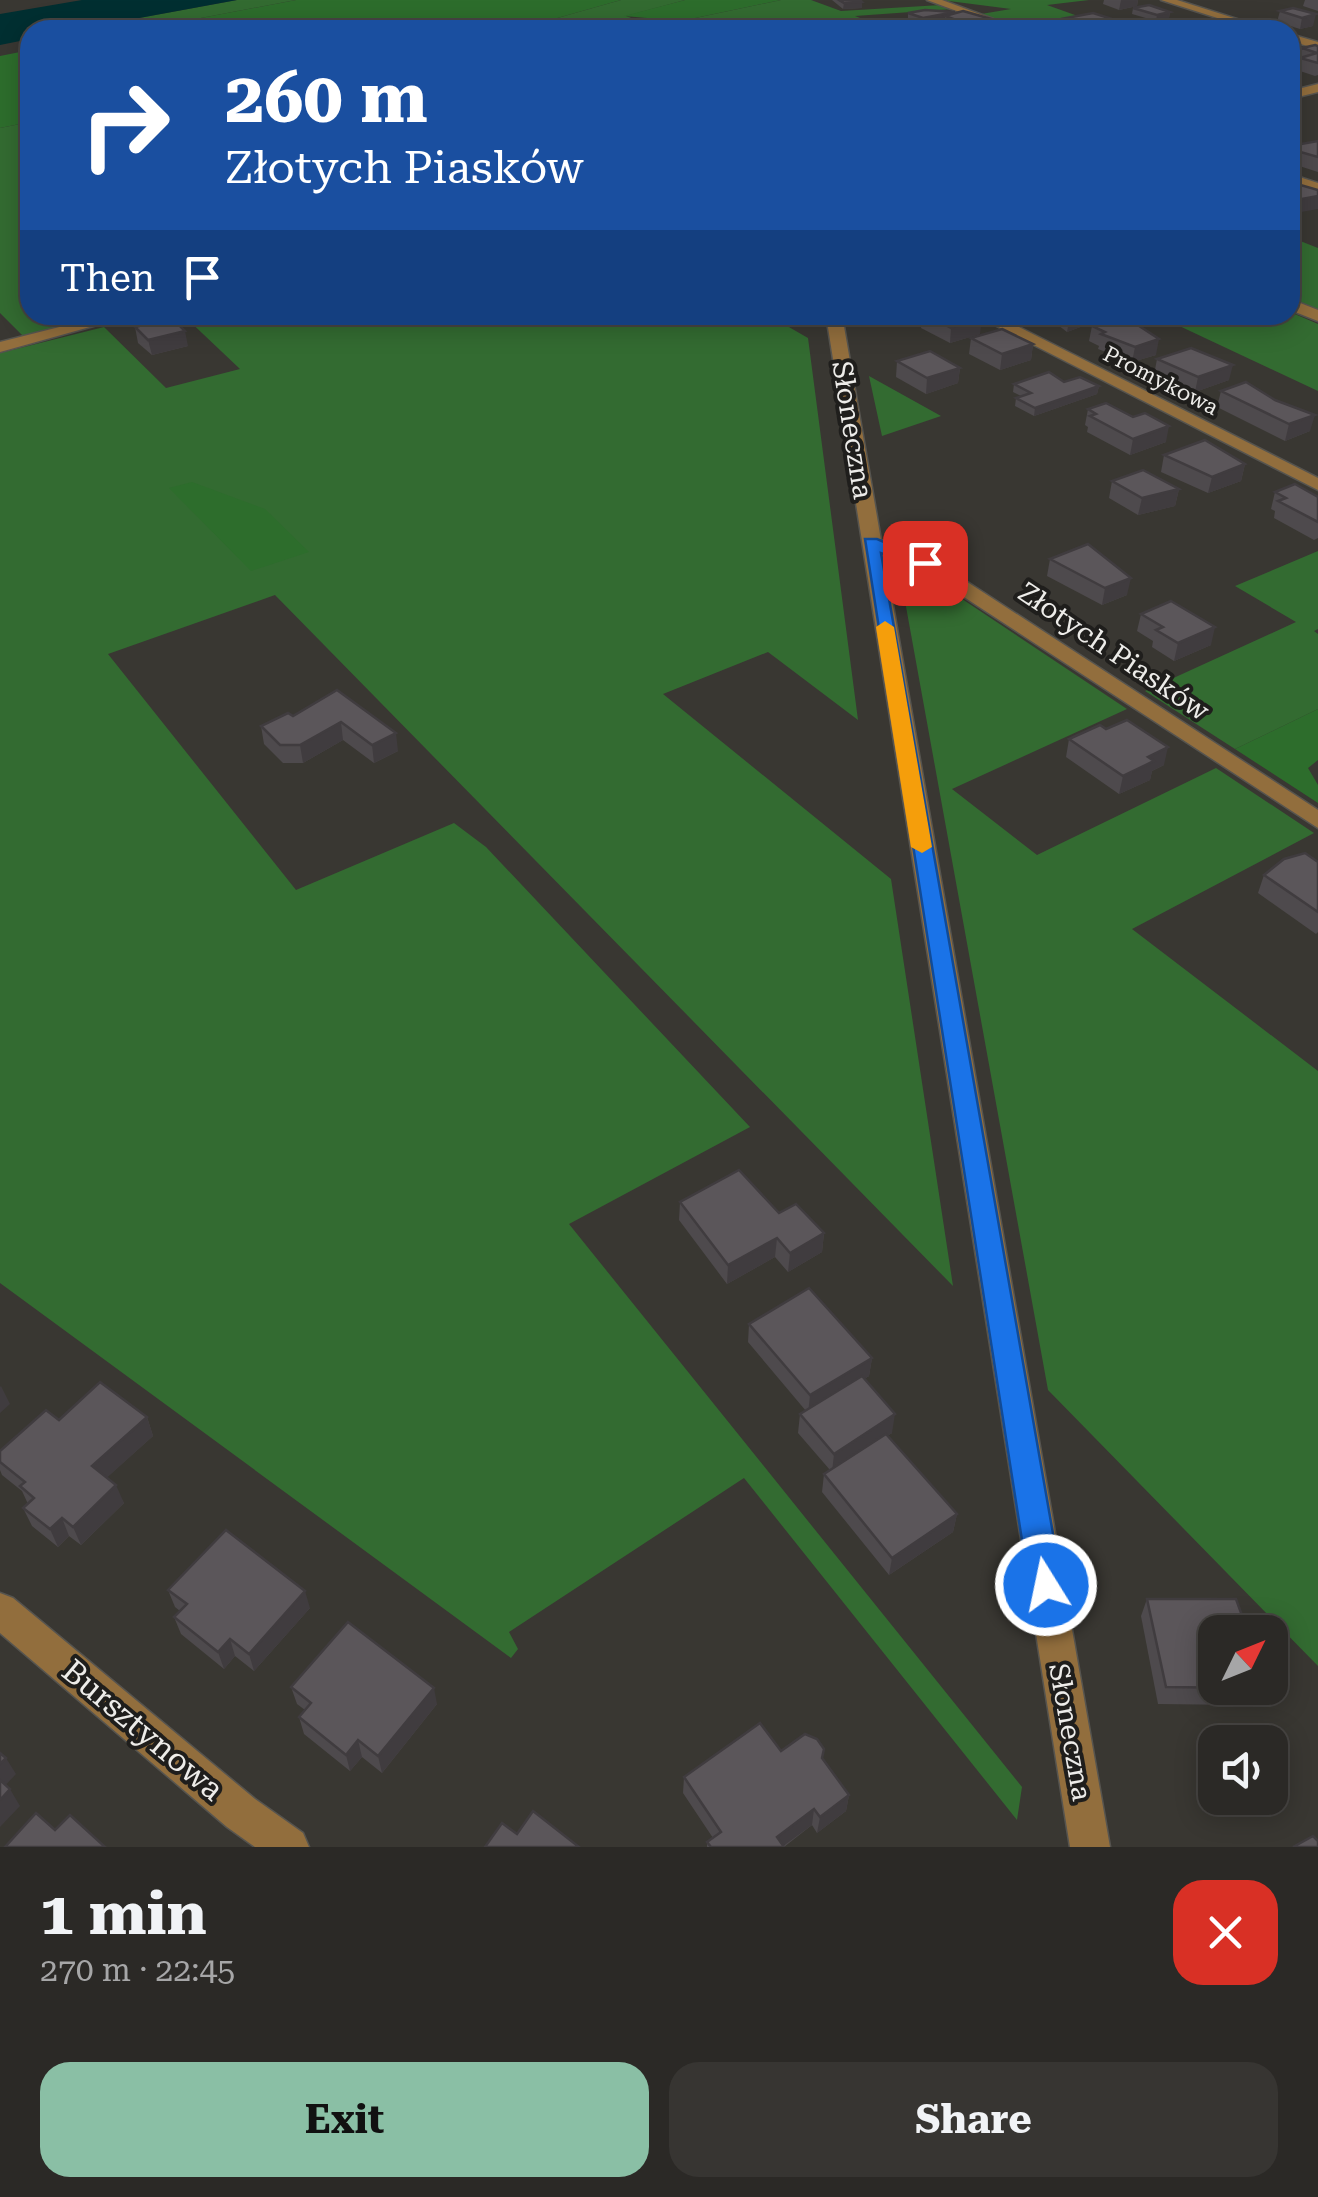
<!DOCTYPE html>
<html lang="en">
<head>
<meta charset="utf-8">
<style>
  body { margin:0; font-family:"Roboto Serif",serif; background:#373532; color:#f1f3f6; height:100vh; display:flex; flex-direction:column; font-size:38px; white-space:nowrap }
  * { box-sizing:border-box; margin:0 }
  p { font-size:32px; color:#a6a6a7 }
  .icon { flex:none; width:55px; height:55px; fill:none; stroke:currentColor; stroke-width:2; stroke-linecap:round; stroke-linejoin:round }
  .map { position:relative; height:1847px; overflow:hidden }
  .drawer { display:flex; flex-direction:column; background:#2b2926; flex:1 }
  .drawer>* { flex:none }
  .hud { position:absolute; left:20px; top:20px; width:1280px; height:305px; border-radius:30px; box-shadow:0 5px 25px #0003,0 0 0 2px #474543; background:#1a4fa0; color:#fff; overflow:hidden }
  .needle { width:65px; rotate:47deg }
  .controls { position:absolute; left:1198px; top:1615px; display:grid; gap:20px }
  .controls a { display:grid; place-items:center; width:90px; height:90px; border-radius:20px; background:#2b2926; box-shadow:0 5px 25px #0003,0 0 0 2px #474543; font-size:50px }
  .pin { position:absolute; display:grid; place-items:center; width:85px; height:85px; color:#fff; margin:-42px; border-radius:20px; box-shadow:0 5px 15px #0006 }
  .me { position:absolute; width:110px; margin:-55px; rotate:350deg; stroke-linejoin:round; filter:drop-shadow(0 0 8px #0008) }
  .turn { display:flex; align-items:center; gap:35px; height:210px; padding:0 40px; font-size:45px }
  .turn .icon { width:130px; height:130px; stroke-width:2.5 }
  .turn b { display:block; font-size:70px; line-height:85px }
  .then { display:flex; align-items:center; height:95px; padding:0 40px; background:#0003; gap:20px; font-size:38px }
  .round { display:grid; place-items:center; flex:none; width:105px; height:105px; border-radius:30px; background:#373532 }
  .head { display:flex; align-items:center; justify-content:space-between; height:170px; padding:0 40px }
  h1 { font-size:60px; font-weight:700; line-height:75px }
  .cta { display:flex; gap:20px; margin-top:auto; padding:20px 40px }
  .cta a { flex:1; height:115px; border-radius:30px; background:#8abfa5; color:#111; font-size:40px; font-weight:700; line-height:115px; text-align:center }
  .cta a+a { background:#373532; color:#f1f3f6 }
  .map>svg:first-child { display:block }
  .green { fill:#336b31 }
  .forest { fill:#2d6d2c }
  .water { fill:#002f31 }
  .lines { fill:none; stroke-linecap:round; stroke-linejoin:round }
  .minor-casing { stroke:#56544f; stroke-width:3 }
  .minor { fill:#926e3d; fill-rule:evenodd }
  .wall { fill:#4e4a4d }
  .shaded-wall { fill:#403c3f }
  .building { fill:#5b565a; stroke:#403c3f; stroke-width:2.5 }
  .route { fill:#1a73e8; stroke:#114b97; stroke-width:2.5 }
  .slow { fill:#f59e0b }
  .labels { text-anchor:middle; stroke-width:8; stroke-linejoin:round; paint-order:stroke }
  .far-street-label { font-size:22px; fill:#edece9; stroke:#1f1e1c }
  .street-label { font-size:28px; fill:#edece9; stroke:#1f1e1c }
  .near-street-label { font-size:32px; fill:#edece9; stroke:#1f1e1c }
</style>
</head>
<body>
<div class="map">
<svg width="1318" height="1847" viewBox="0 0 1318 1847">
  <rect width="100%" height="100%" fill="#393732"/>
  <!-- green -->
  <g class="green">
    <path d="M237,0H296L138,30H74Z"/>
    <path d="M621,0H685L626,16L639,21H681L781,0H811L841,11L941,5L953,9L855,16L891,30H515Z"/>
    <path d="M941,0H1089L1047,5L1089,20L1026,30L981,14L1011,9Z"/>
    <path d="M30,122V315H115L23,336L0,313V128Z"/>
    <path d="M1290,237L1318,248V310L1290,297Z"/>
    <path d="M1290,312L1318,324V391L1156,315Z"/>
    <path d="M183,315H768L808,338L858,720L768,652L663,694L891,879L953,1286L275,595L108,654L296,890L454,823L486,847L750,1127L569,1224L1022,1787L1017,1820L744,1478L509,1632L518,1649L511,1658L0,1283V353L104,327L166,388L240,369Z"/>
    <path d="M869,376L941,416L882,436Z"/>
    <path d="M1318,551V629L1314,631L1318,634V709L1235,749L1145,691L1296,622L1235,586Z"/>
    <path d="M899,568L920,571L1127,709L952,789L1037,855L1216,768L1314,833L1132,929L1318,1071V1666L1048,1390Z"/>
  </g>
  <!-- forest -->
  <g class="forest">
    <path d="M296,0H621L515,30H138Z"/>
    <path d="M685,0H781L681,21L624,16Z"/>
    <path d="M30,50V122L0,128V56Z"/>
    <path d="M192,482L265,509L309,552L251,571L169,488Z"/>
    <path d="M1318,709V760L1308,768L1318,785V803L1235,749Z"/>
  </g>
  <!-- water -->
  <path class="water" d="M82,0H237L74,30H30V39L0,45V14Z"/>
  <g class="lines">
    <!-- minor casing -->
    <g class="minor-casing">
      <g id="minor">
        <path d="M927,0H942L1023,30H1008Z"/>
        <path d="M1161,0H1177L1272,30H1255Z"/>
        <path d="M1290,34L1318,42V49L1290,41Z"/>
        <path d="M1318,84V92L1290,99V91Z"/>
        <path d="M1290,174L1318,183V192L1290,182Z"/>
        <path d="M1290,299L1318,310V321L1290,310Z"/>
        <path d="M107,315H133L0,352V342Z"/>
        <path d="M826,315H842L881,540L932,559L1318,810V828L918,567L884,554L1110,1847H1070Z"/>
        <path d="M975,315H995L1318,478V490Z"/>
        <path d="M0,1593L13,1598L255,1799L303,1833L309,1847H255L227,1827L0,1633Z"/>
      </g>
    </g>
    <!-- minor -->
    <use href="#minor" class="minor"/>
  </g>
  <!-- wall -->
  <g class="wall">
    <path d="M832,0H860L862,8L843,9Z"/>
    <path d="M1104,0H1138L1137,6L1119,10L1103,4Z"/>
    <path d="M1305,0H1318V11L1303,6Z"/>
    <path d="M1133,8L1170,12L1169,18L1156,21L1132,14Z"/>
    <path d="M1293,8L1313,26L1300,29L1277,22L1280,11Z"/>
    <path d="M908,13H955L1001,24L1012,28V30H950L944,28L945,20L922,24L908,19Z"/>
    <path d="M1093,13L1107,30H1059L1061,19Z"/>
    <path d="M1318,46V75L1315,76L1297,70L1302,48Z"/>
    <path d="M1318,141V172L1290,163V146Z"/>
    <path d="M922,315H976L980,334L950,343L921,328Z"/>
    <path d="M1045,315H1108L1107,317L1067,332Z"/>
    <path d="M1092,326L1156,355L1132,362L1098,349L1099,346L1089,341Z"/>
    <path d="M135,327L188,346L152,355L138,343Z"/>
    <path d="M971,338L1033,344L1031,360L1000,370L969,354Z"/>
    <path d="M1157,359L1229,380L1195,392L1154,375Z"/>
    <path d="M897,361L960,368L958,383L926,394L896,377Z"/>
    <path d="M1064,382L1099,386L1097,394L1034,416L1015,406L1016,398L1021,396L1013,392L1014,384Z"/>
    <path d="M1221,391L1310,431L1285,441L1217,407Z"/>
    <path d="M1088,409L1166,442L1130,455L1087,432L1088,427L1085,425Z"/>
    <path d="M1164,455L1245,464L1241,481L1208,493L1161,472Z"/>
    <path d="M1112,481L1179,489L1175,506L1138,515L1109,498Z"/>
    <path d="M1275,492L1318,497V538L1314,540L1274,518L1275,511L1271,509Z"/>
    <path d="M1050,559L1127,595L1102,605L1047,576Z"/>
    <path d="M1141,614L1211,645L1174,661L1152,647L1153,641L1137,631Z"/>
    <path d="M337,690L398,751L374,763L343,740L303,763H283L264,744L261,726L293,716Z"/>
    <path d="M1069,739L1164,765L1152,771L1150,780L1119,794L1066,757Z"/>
    <path d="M1318,862V932L1316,934L1258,893L1264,875Z"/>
    <path d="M680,1202L824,1233L822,1252L788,1272L775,1257L727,1284L679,1220Z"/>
    <path d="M749,1324L872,1358L869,1376L864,1379L892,1433L887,1436L957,1514L953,1532L889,1575L822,1492L824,1474L830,1470L798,1433L800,1414L806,1411L748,1342Z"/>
    <path d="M147,1417L153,1436L107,1477L124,1503L81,1545L69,1536L58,1547L32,1526L23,1508L28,1504L22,1491L2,1475L0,1470V1451Z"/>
    <path d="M168,1590L310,1608L254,1671L235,1656L224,1669L181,1634L174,1617L180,1611L175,1607Z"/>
    <path d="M1147,1599L1215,1632L1248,1688L1240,1705L1158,1704L1141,1616Z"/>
    <path d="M291,1687L437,1704L382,1773L362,1757L350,1771L304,1734L299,1717L305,1710L297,1704Z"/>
    <path d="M781,1751L823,1759L849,1795L846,1811L817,1833L812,1825L784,1847H707V1842L713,1838L683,1793L684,1777Z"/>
  </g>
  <!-- shaded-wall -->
  <g class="shaded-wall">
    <path d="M1121,0H1138L1137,6L1119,10Z"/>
    <path d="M862,2V8L843,9L844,3Z"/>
    <path d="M955,12L952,18L945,16V20L922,24L923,18Z"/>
    <path d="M1170,12L1169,18L1156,21L1157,15Z"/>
    <path d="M1316,14L1313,26L1300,29L1302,18Z"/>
    <path d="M1109,18L1107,30H1098L1099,23Z"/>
    <path d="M1301,49L1299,55L1290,58V52Z"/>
    <path d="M1318,196V209L1290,214L1291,201Z"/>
    <path d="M1073,315H1108L1107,317L1067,332L1070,316Z"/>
    <path d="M982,318L980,334L950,343L951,328Z"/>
    <path d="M185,331L188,346L152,355L148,340Z"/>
    <path d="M1159,339L1156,355L1132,362L1135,347Z"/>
    <path d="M1033,344L1031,360L1000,370L1002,354Z"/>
    <path d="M1233,365L1229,380L1195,392L1198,377Z"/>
    <path d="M960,368L958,383L926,394L927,378Z"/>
    <path d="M1099,386L1097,394L1034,416L1035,408Z"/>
    <path d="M1315,415L1310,431L1285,441L1289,424Z"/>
    <path d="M1169,426L1166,442L1130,455L1133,439Z"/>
    <path d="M1245,464L1241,481L1208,493L1212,477Z"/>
    <path d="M1179,489L1175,506L1138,515L1142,498Z"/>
    <path d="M1131,578L1127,595L1102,605L1105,588Z"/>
    <path d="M1215,627L1211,645L1174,661L1178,643Z"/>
    <path d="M341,722L343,740L303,763L300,745Z"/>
    <path d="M396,733L398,751L374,763L372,745Z"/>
    <path d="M1168,747L1164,765L1152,771L1150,780L1119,794L1123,776L1148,757Z"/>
    <path d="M824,1233L822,1252L788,1272L790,1253Z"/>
    <path d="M777,1238L775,1257L727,1284L728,1265Z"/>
    <path d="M872,1358L869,1376L808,1414L810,1395Z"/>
    <path d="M1,1386L10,1404L0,1413V1387Z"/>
    <path d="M895,1414L892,1433L832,1472L834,1454Z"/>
    <path d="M147,1417L153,1436L100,1484L92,1466Z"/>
    <path d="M116,1485L124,1503L81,1545L73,1527Z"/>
    <path d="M957,1514L953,1532L889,1575L892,1558Z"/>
    <path d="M62,1518L69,1536L58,1547L50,1529Z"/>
    <path d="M305,1591L310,1608L254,1671L249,1654Z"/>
    <path d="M230,1639L235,1656L224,1669L218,1652Z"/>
    <path d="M434,1688L437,1704L382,1773L378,1756Z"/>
    <path d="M358,1740L362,1757L350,1771L346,1755Z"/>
    <path d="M6,1758L16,1774L2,1789L0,1786V1764Z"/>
    <path d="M10,1789L20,1806L0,1827V1800Z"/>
    <path d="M849,1795L846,1811L817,1833L820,1817Z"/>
    <path d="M814,1809L812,1825L782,1847L777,1837Z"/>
  </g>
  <!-- building -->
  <g class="building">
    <path d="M839,0H860L862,2L844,3Z"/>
    <path d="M1149,5L1170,12L1157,15L1133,8Z"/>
    <path d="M1293,8L1316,14L1302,18L1280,11Z"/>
    <path d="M925,10L955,12L923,18L908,13Z"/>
    <path d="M963,11L1002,22L997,23L1012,28L984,30L945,16Z"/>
    <path d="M1093,13L1109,18L1099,23L1061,19Z"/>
    <path d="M1315,45L1318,46V63L1300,58L1317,53L1302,48Z"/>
    <path d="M1290,46L1301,49L1290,52Z"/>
    <path d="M1318,141V157L1290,149V146Z"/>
    <path d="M1290,182L1318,190V196L1291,201L1290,200Z"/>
    <path d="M927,315H976L982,318L951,328Z"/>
    <path d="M172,318L185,331L148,340L135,327Z"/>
    <path d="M1114,318L1130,320L1159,339L1135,347L1101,334L1105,332L1092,326Z"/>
    <path d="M1002,329L1033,344L1002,354L971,338Z"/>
    <path d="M1191,348L1233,365L1198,377L1157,359Z"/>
    <path d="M930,351L960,368L927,378L897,361Z"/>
    <path d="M1049,372L1064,382L1080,377L1099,386L1035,408L1016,398L1031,393L1014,384Z"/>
    <path d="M1246,382L1275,400L1315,415L1289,424L1221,391Z"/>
    <path d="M1106,403L1133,417L1145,413L1169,426L1133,439L1090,416L1096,414L1088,409Z"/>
    <path d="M1205,440L1245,464L1212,477L1164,455Z"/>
    <path d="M1143,470L1179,489L1142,498L1112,481Z"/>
    <path d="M1295,484L1318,497V522L1278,501L1286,498L1275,492Z"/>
    <path d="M1088,544L1131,578L1105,588L1050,559Z"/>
    <path d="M1171,601L1215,627L1178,643L1156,630L1163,627L1141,614Z"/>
    <path d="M337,690L396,733L372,745L341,722L300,745H280L261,726L288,713L293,716Z"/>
    <path d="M1127,720L1168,747L1148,757L1154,761L1123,776L1069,739L1100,725L1106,729Z"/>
    <path d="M1305,853L1318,862V912L1264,875L1284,859Z"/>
    <path d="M739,1170L779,1213L796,1204L824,1233L790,1253L777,1238L728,1265L680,1202Z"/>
    <path d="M809,1288L872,1358L810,1395L749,1324Z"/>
    <path d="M862,1376L895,1414L834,1454L800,1414Z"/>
    <path d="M100,1382L147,1417L92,1466L116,1485L73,1527L62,1518L50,1529L23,1508L34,1498L20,1486L25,1482L0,1462V1451L46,1410L59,1420Z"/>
    <path d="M886,1434L957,1514L892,1558L824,1474Z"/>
    <path d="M226,1530L305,1591L249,1654L230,1639L218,1652L174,1617L187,1604L168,1590Z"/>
    <path d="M1147,1599H1236L1248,1632H1215V1688H1248L1166,1687Z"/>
    <path d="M348,1622L434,1688L378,1756L358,1740L346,1755L299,1717L311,1703L291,1687Z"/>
    <path d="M760,1723L781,1751L805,1734L817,1739L824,1749L822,1758L849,1795L820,1817L814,1809L777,1837L784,1847H711L707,1842L721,1832L684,1777Z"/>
    <path d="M0,1753L6,1758L0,1764Z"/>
    <path d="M0,1780L10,1789L0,1800Z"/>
    <path d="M533,1811L579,1847H485L502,1823L517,1834Z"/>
    <path d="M36,1813L55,1830L70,1815L105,1847H5Z"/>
    <path d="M1313,1836L1318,1841V1847H1293Z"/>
  </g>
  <!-- route -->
  <path class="route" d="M865,539H877L934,563L925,568L881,553L1062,1585L1057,1596L1046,1600L1034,1596L1029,1585Z"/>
  <!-- slow -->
  <path class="slow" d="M885,621L894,627L932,847L922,853L911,847L876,627Z"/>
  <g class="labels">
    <!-- far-street labels -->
    <g class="far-street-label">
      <text transform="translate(1161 380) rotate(27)" y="8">Promykowa</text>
    </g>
    <!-- street labels -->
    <g class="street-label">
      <text transform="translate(853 430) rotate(81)" y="10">Słoneczna</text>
      <text transform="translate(1114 651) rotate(34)" y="10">Złotych Piasków</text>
      <text transform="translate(1071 1732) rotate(80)" y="10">Słoneczna</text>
    </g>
    <!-- near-street labels -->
    <g class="near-street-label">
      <text transform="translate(143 1730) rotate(40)" y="11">Bursztynowa</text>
    </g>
  </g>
</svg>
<div class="controls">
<a><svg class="needle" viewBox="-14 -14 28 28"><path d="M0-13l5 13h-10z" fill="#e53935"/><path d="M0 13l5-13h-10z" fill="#a6a6a7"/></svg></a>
<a><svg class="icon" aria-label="sound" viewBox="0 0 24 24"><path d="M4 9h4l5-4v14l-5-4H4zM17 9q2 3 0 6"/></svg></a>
</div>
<div class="pin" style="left:925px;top:563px;background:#d93025"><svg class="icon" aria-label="arrive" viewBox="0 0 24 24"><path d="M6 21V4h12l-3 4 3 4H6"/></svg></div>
<svg class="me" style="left:1046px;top:1585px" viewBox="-20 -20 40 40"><circle r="17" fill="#1a73e8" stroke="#fff" stroke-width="3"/><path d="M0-11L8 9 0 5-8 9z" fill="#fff"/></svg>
<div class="hud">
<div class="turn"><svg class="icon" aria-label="right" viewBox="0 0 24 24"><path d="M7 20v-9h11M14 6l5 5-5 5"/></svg><div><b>260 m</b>Złotych Piasków</div></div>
<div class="then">Then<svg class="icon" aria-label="arrive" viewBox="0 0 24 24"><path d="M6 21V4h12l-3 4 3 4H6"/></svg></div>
</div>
</div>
<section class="drawer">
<div class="head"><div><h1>1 min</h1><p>270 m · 22:45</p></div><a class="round" style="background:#d93025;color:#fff"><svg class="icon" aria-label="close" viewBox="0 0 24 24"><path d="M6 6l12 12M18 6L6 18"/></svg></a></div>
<div class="cta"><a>Exit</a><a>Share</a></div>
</section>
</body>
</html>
